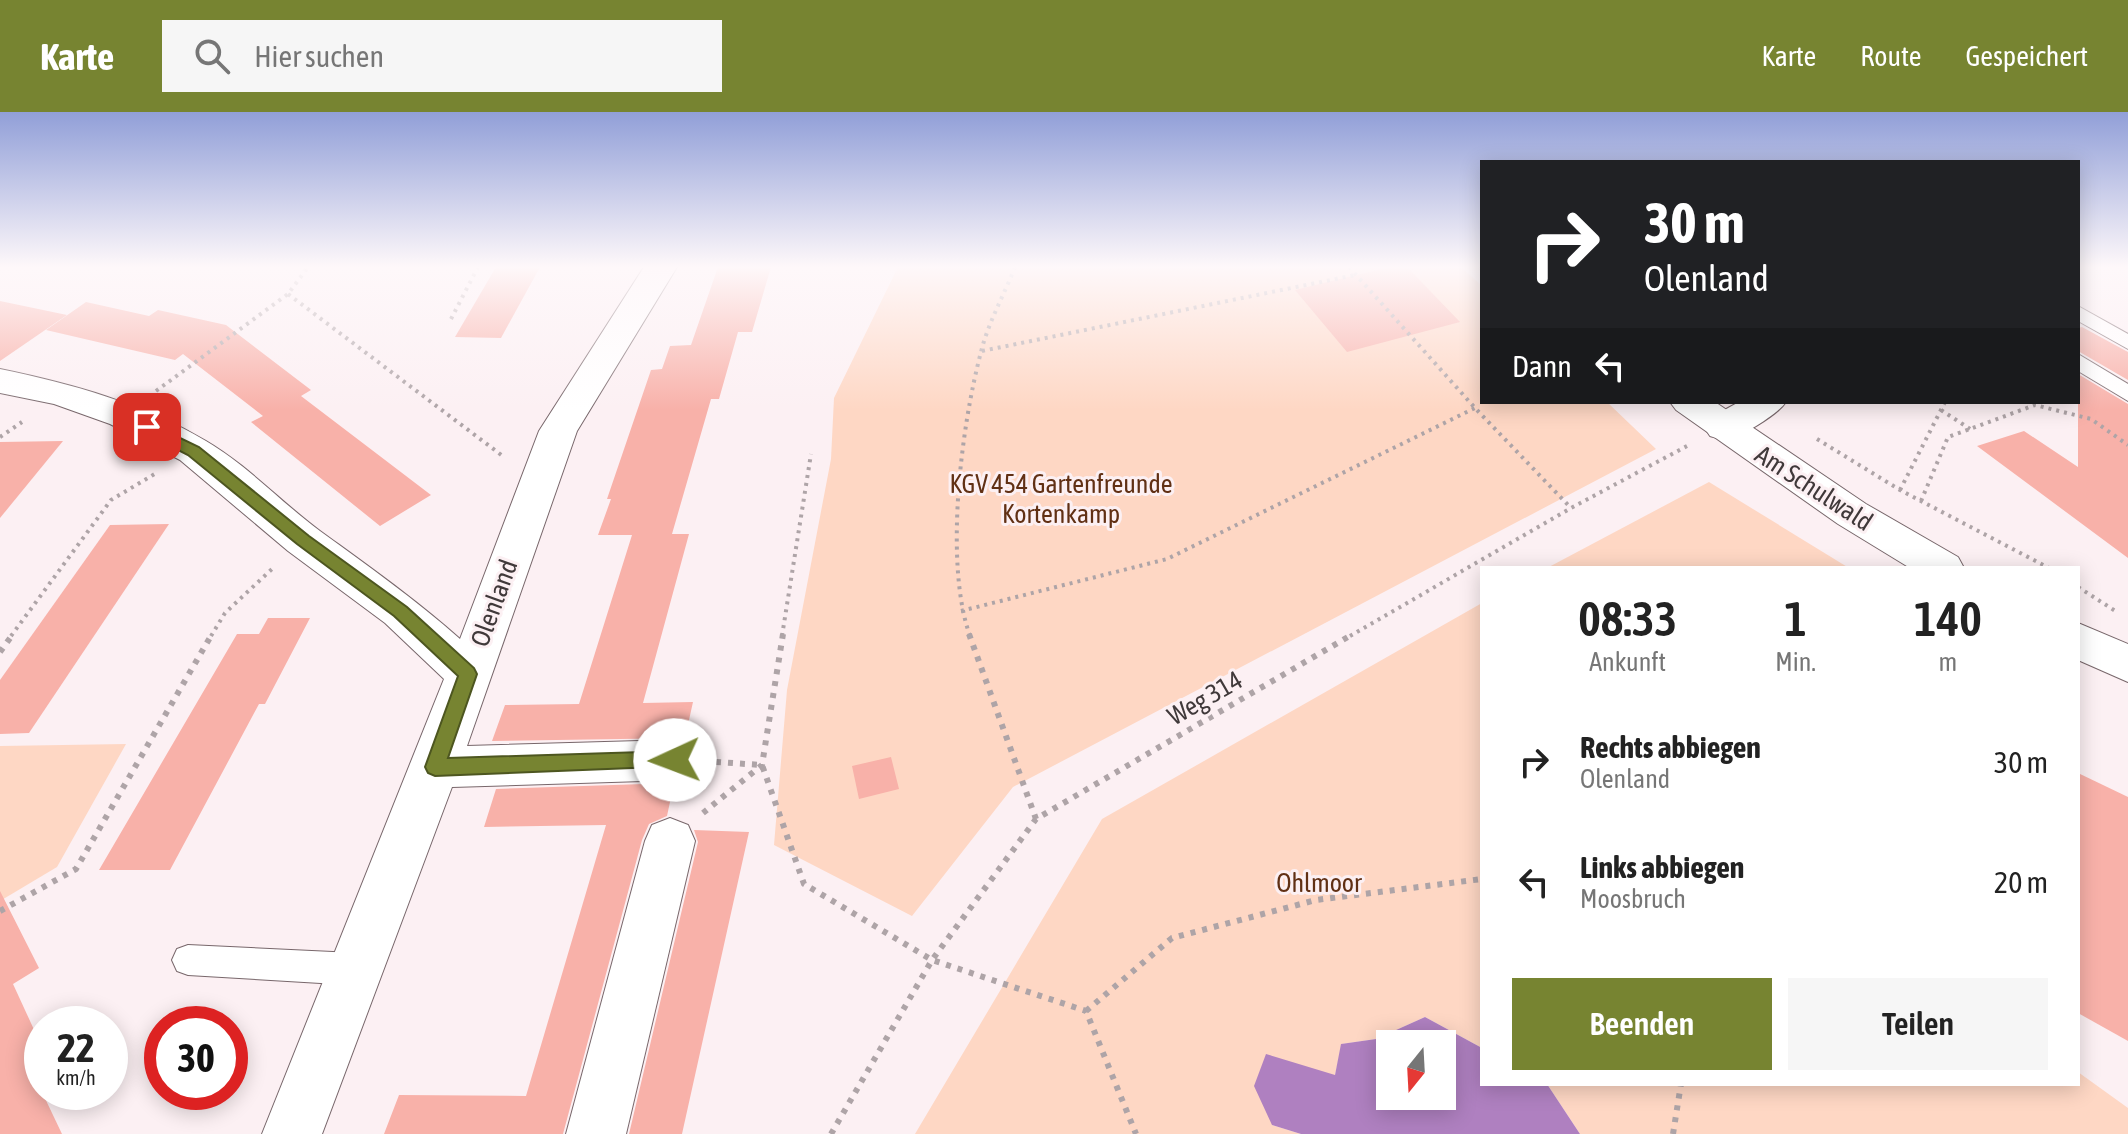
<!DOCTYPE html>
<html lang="de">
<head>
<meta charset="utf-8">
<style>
  body { margin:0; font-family:"Asap Condensed",sans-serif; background:#f6f6f6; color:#222; height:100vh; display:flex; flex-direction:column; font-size:30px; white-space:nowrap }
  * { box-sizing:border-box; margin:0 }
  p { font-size:26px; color:#767676 }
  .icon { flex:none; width:44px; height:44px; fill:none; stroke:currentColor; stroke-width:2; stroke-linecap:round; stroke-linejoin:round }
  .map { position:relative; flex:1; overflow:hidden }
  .side { position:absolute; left:1480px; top:454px; width:600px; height:520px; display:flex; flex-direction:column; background:#fff; border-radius:0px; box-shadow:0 4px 20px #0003 }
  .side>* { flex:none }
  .hud { position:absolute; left:1480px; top:48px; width:600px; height:244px; border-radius:0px; box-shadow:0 4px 20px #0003; background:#202124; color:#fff; overflow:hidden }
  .needle { width:52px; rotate:198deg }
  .fabs { position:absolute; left:1376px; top:918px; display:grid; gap:16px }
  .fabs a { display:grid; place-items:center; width:80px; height:80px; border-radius:0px; background:#fff; box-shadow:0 4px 20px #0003; font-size:40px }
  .speed { position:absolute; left:24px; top:894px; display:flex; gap:16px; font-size:40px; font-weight:700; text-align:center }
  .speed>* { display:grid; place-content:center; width:104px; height:104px; border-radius:50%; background:#fff; box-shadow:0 4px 20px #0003; line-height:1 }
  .speed small { font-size:20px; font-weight:400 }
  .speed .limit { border:12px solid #d22; background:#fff; color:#111 }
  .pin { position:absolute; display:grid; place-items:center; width:68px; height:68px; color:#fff; margin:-34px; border-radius:16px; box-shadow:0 4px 12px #0006 }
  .me { position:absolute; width:88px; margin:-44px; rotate:268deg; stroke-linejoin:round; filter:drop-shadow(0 0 6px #0008) }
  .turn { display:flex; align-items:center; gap:28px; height:168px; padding:0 32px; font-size:36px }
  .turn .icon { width:104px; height:104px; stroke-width:2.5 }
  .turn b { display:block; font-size:56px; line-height:68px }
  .then { display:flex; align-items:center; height:76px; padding:0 32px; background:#0003; gap:16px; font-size:30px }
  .eta { display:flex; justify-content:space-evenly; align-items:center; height:136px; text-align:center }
  .eta b { font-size:48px; font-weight:600; line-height:56px }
  .primary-button { display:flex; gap:16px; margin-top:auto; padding:16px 32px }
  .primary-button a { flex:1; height:92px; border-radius:0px; background:#778431; color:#fff; font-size:32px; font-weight:600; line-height:92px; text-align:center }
  .primary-button a+a { background:#f6f6f6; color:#222 }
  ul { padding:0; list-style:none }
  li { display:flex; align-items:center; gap:24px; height:120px; padding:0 32px }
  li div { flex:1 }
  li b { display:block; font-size:30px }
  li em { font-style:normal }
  header { display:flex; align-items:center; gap:48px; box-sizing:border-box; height:112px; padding:0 40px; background:#778431; color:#fff }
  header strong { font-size:38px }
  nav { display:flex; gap:44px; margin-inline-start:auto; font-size:28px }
  .search { width:560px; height:72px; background:#f6f6f6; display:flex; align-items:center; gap:20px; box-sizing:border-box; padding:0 28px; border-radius:0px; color:#767676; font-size:30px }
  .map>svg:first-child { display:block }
  .green { fill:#fed7c4 }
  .water { fill:#af80c0; fill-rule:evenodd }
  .building { fill:#f8b1a9 }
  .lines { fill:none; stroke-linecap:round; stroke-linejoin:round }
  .service-casing { stroke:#78676b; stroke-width:2 }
  .minor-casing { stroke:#78676b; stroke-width:2 }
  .tertiary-casing { stroke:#78676b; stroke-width:2 }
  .path-far1 { stroke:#aea4a7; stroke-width:4; stroke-dasharray:3 5; stroke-linecap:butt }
  .path { stroke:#aea4a7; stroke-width:6; stroke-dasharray:5 7; stroke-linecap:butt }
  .service { fill:#fff; fill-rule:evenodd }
  .minor { fill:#fff; fill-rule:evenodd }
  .tertiary { fill:#fff; fill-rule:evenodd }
  .route { fill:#778431; stroke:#4d5620; stroke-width:2 }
  .labels { text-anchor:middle; stroke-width:6; stroke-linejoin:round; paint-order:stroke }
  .park-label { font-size:26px; fill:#613014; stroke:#fcf0f3 }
  .street-label { font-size:26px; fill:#40393a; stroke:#fcf0f3 }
</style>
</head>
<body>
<header>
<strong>Karte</strong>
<div class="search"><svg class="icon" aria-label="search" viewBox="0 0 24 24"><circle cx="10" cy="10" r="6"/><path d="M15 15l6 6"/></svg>Hier suchen</div>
<nav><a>Karte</a><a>Route</a><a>Gespeichert</a></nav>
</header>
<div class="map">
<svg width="2128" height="1022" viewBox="0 0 2128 1022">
  <rect width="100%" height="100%" fill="#fcf0f3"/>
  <!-- green -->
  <g class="green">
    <path d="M898,155H1461L1482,174V290H1607L1656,337L1013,675L912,804L774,733L787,578L831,347L834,286Z"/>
    <path d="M1709,370L1849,456H1547Z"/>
    <path d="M1482,491V936L1425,905L1376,927L1342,932L1335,963L1272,1013L1301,1022H915L1102,707Z"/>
    <path d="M126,632L57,755L0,789V634Z"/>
    <path d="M2078,960L2128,996V1022H1580L1547,972H2078Z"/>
  </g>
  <!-- water -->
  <path class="water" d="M1425,905L1482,936V972H1547L1580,1022H1301L1272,1013L1254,974L1266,942L1335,963L1341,932L1376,927ZM1390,932H1442V984H1390Z"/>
  <!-- building -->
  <g class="building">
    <path d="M496,155H540L501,226L455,225Z"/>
    <path d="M718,155H771L752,220H738L719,287H711L672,422H689L643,591L693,590L685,626L492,629L505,593L579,592L632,423H598L611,387H607L651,258L662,257L670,234L691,233Z"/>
    <path d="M1390,155H1407L1460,210L1347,240L1295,178Z"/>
    <path d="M0,189L67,203L0,249Z"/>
    <path d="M86,190L149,204L158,198L226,213L311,278L301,284L431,383L380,414L251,310L263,304L183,242L175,248L46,218Z"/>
    <path d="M2082,215L2128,240V268L2078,239V216Z"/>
    <path d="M2078,262L2128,292V446L1977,334L2024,319L2078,355Z"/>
    <path d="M63,329L0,406V330Z"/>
    <path d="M169,412L29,621L0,622V568L110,413Z"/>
    <path d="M268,506H310L265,592H259L170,758H99L237,522H259Z"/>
    <path d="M891,645L899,677L859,687L852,654Z"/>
    <path d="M2078,661L2128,685V929L2078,901Z"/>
    <path d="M674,671L667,704L649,712L642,728L563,1022H384L399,983L526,984L606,713L484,715L496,677Z"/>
    <path d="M694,718L749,720L682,1022H629L698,730Z"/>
    <path d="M0,779L39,856L13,872L42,935V980L62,1022H0Z"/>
  </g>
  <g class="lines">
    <!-- service casing -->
    <g class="service-casing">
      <g id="service">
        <path d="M2078,194L2128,222V237L2078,209Z"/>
        <path d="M2078,242L2128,272V289L2078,259Z"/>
        <path d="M188,833L354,841L365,846L370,857L365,868L354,873L188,863L177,859L172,848L177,837Z"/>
      </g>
    </g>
    <!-- minor casing -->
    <g class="minor-casing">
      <g id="minor">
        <path d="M644,155H677L577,319L467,634L675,628L692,634L699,648L692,662L675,668L452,675L322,1022H262L444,567L385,511L288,439L180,348L110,312L54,292L0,281V257C72,272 142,291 206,329C247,353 282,391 320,419C368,454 415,487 460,527L539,319Z"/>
        <path d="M1739,290H1786C1778,302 1738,328 1723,327C1718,327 1714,325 1710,324L1704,315L1710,306Z"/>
        <path d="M670,706L688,713L695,729L626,1022H566L645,729L652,713Z"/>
      </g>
    </g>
    <!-- tertiary casing -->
    <g class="tertiary-casing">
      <g id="tertiary">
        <path d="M1670,290H1715L1866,392L1958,445L1964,456H1910L1838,412L1676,298Z"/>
        <path d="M2078,511L2128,532V570L2078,548Z"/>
      </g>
    </g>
    <!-- path-far1 -->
    <g class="path-far1">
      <path d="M1349,155L1475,296L1571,396"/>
      <path d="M1479,155L1482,158"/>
      <path d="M288,182L504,345"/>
      <path d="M451,207L478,155"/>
      <path d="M982,239L1355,163"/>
      <path d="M156,279L288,182L308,155"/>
      <path d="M1941,298L1970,317"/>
      <path d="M0,325L22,310"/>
      <path d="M1817,327L1900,378L2049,456"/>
      <path d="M1900,378L1945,290"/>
      <path d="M1921,389L1948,325L2035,293L2091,307L2128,333"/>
      <path d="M2078,475L2117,500"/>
      <path d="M961,499L1167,447L1475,296"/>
      <path d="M11,524L111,388L158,360"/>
      <path d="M211,524L225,501L273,456"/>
      <path d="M782,524L811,342"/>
      <path d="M970,524C944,452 961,315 981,240C988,211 1004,183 1015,155"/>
      <path d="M1350,524L1571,396L1687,334"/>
    </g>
    <!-- path -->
    <g class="path">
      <path d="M969,522L1036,707"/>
      <path d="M0,540L13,522"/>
      <path d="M716,650L762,653L804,772L932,848L1086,899L1136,1022"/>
      <path d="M703,701L762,653L783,522"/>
      <path d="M0,799L76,757L212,522"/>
      <path d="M1086,899L1172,826L1316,788L1482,767"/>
      <path d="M831,1022L932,848L1036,707L1353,522"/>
      <path d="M1673,1022L1681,972"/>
    </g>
    <!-- service -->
    <use href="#service" class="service"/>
    <!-- minor -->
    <use href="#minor" class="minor"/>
    <!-- tertiary -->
    <use href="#tertiary" class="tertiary"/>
  </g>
  <!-- sky -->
  <linearGradient id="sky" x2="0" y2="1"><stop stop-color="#919fd8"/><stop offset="0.52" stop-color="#fef8fa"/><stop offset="1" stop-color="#fef8fa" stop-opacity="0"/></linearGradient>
  <rect width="2128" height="298" fill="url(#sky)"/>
  <!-- route -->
  <path class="route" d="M147,310L199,335L309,424L407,495L474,556L477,562L448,646L675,639L682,642L685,648L682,654L435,664L428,661L425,655L458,564L394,504L297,432L188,343L141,319L139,315Z"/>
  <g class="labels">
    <!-- park labels -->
    <g class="park-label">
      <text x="1061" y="381">KGV 454 Gartenfreunde<tspan x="1061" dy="30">Kortenkamp</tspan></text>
      <text x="1319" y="780">Ohlmoor</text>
    </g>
    <!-- street labels -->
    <g class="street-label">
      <text transform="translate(1814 376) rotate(33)" y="9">Am Schulwald</text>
      <text transform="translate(494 491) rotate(-70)" y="9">Olenland</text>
      <text transform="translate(1205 586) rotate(-30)" y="9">Weg 314</text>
    </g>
  </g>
</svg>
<div class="fabs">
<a><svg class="needle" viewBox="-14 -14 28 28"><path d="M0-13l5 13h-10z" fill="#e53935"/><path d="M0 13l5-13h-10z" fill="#767676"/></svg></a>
</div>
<div class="speed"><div>22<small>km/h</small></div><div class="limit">30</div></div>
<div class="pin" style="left:147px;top:315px;background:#d93025"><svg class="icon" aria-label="arrive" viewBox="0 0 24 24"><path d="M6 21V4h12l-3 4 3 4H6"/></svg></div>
<svg class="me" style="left:675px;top:648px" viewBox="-20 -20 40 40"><circle r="19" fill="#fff"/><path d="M0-13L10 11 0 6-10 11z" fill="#778431"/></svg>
<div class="hud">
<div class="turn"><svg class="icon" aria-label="right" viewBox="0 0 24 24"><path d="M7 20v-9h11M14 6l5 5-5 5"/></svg><div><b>30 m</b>Olenland</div></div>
<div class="then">Dann<svg class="icon" aria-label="left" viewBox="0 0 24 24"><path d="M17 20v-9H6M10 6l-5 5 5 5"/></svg></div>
</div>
<section class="side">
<div class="eta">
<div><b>08:33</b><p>Ankunft</p></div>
<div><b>1</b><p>Min.</p></div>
<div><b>140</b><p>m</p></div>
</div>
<ul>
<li><svg class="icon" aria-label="right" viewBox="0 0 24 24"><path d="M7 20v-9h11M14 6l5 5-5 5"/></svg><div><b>Rechts abbiegen</b><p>Olenland</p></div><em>30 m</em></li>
<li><svg class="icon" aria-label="left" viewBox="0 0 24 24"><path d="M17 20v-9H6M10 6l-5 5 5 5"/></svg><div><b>Links abbiegen</b><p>Moosbruch</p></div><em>20 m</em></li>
</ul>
<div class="primary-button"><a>Beenden</a><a>Teilen</a></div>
</section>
</div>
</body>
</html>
